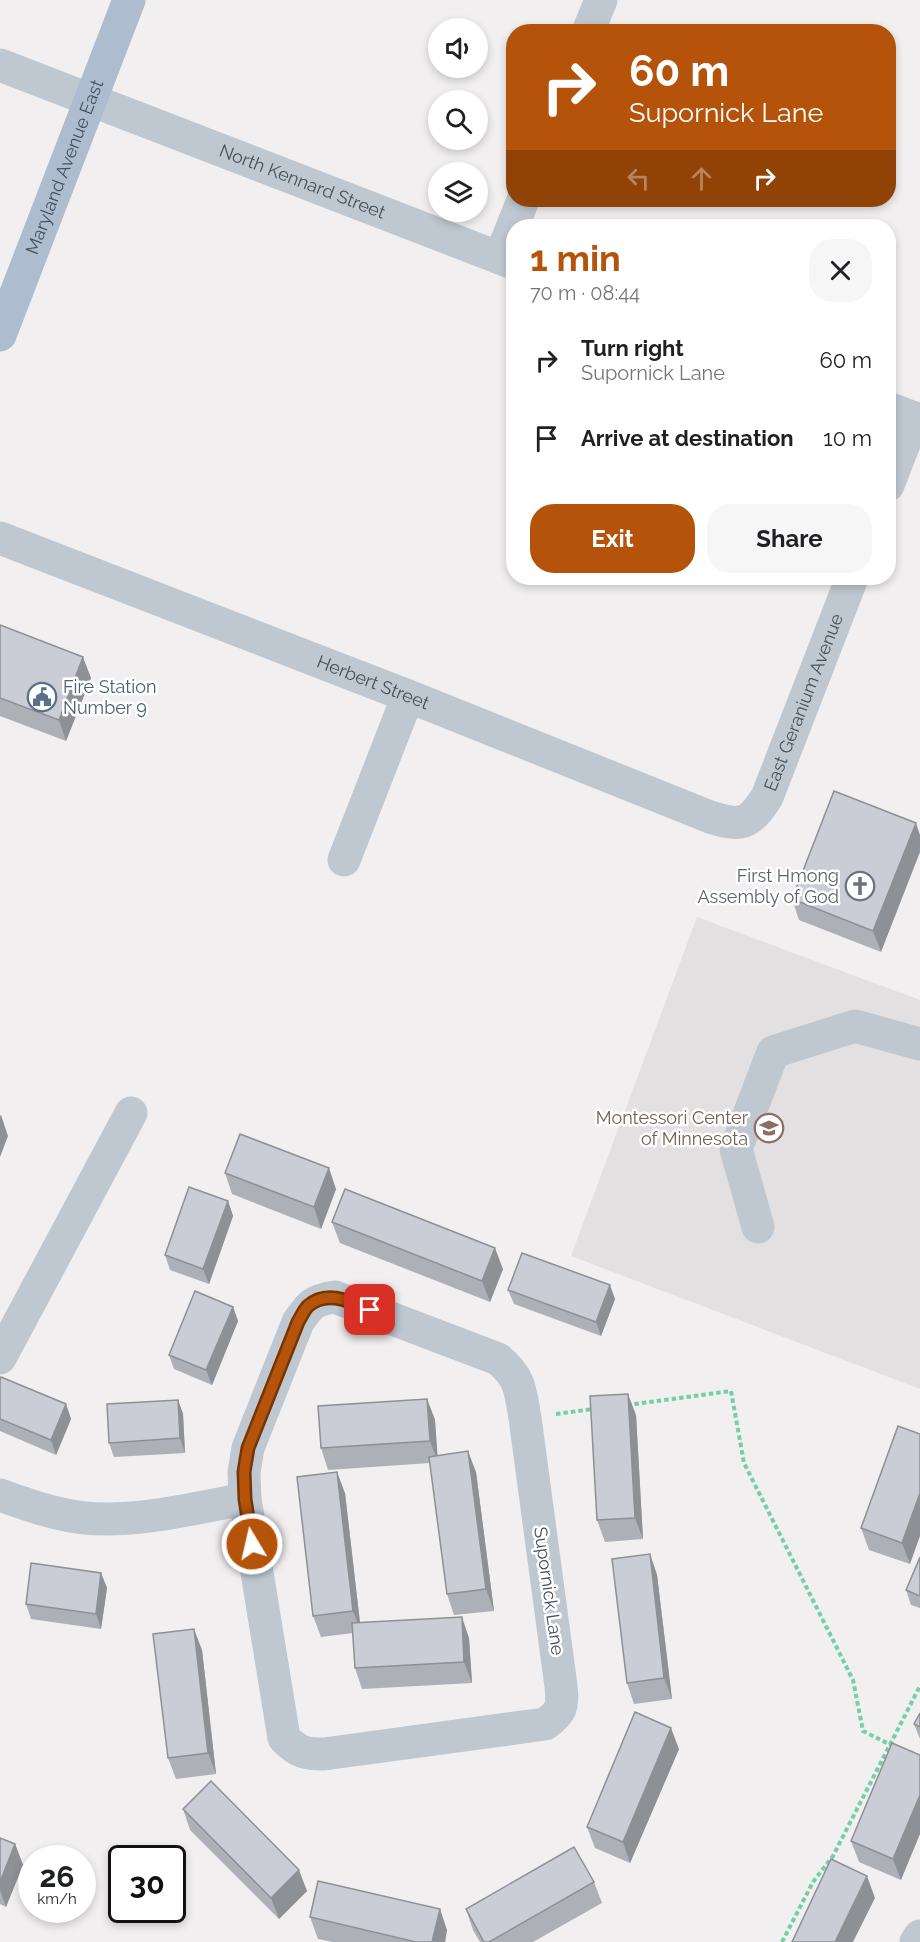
<!DOCTYPE html>
<html lang="en">
<head>
<meta charset="utf-8">
<style>
  body { margin:0; font-family:Raleway,sans-serif; background:#f6f6f6; color:#202124; height:100vh; display:flex; flex-direction:column; font-size:22px; white-space:nowrap }
  * { box-sizing:border-box; margin:0 }
  p { font-size:20px; color:#757577 }
  .icon { flex:none; width:33px; height:33px; fill:none; stroke:currentColor; stroke-width:2; stroke-linecap:round; stroke-linejoin:round }
  .map { position:relative; flex:1; overflow:hidden }
  .panel { position:absolute; left:506px; top:219px; width:390px; height:366px; display:flex; flex-direction:column; background:#fff; border-radius:24px; box-shadow:0 3px 9px #0003 }
  .panel>* { flex:none }
  .hud { position:absolute; left:506px; top:24px; width:390px; height:183px; border-radius:24px; box-shadow:0 3px 9px #0003; background:#b45309; color:#fff; overflow:hidden }
  .fabs { position:absolute; left:428px; top:18px; display:grid; gap:12px }
  .fabs a { display:grid; place-items:center; width:60px; height:60px; border-radius:50%; background:#fff; box-shadow:0 3px 9px #0003; font-size:30px }
  .speed { position:absolute; left:18px; top:1845px; display:flex; gap:12px; font-size:30px; font-weight:700; text-align:center }
  .speed>* { display:grid; place-content:center; width:78px; height:78px; border-radius:50%; background:#fff; box-shadow:0 3px 9px #0003; line-height:1 }
  .speed small { font-size:15px; font-weight:400 }
  .speed .limit { border:3px solid #111; border-radius:9px; background:#fff; color:#111 }
  .pin { position:absolute; display:grid; place-items:center; width:51px; height:51px; color:#fff; margin:-26px; border-radius:12px; box-shadow:0 3px 9px #0006 }
  .me { position:absolute; width:66px; margin:-33px; rotate:351deg; stroke-linejoin:round; filter:drop-shadow(0 0 4px #0008) }
  .turn { display:flex; align-items:center; gap:21px; height:126px; padding:0 24px; font-size:27px }
  .turn .icon { width:78px; height:78px; stroke-width:2.5 }
  .turn b { display:block; font-size:42px; line-height:51px }
  .lanes { display:flex; align-items:center; height:57px; padding:0 24px; background:#0003; justify-content:center; gap:30px; direction:ltr }
  .lanes .off { opacity:.35 }
  .round { display:grid; place-items:center; flex:none; width:63px; height:63px; border-radius:24px; background:#f6f6f6 }
  .head { display:flex; align-items:center; justify-content:space-between; height:102px; padding:0 24px }
  h1 { font-size:36px; font-weight:700; line-height:45px; color:#b45309 }
  .cta { display:flex; gap:12px; margin-top:auto; padding:12px 24px }
  .cta a { flex:1; height:69px; border-radius:24px; background:#b45309; color:#fff; font-size:24px; font-weight:700; line-height:69px; text-align:center }
  .cta a+a { background:#f6f6f6; color:#202124 }
  ul { padding:0; list-style:none }
  li { display:flex; align-items:center; gap:18px; height:78px; padding:0 24px }
  li div { flex:1 }
  li b { display:block; font-size:22px }
  li em { font-style:normal }
  .map>svg:first-child { display:block }
  .education { fill:#e2e0e0 }
  .lines { fill:none; stroke-linecap:round; stroke-linejoin:round }
  .path { stroke:#72d0a8; stroke-width:4; stroke-dasharray:4.5 3; stroke-linecap:butt }
  .minor { stroke:#bfc8d1; stroke-width:33 }
  .major { stroke:#adbccf; stroke-width:33 }
  .wall { fill:#aeb0b7 }
  .shaded-wall { fill:#8d9095 }
  .building { fill:#cacdd5; stroke:#8d9095; stroke-width:1.5 }
  .route-casing { stroke:#753606; stroke-width:15 }
  .route { stroke:#b45309; stroke-width:10 }
  .labels { text-anchor:middle; stroke-width:5; stroke-linejoin:round; paint-order:stroke }
  .street-label { font-size:18px; fill:#46515d; stroke:#fff }
  .service-label { font-size:18px; fill:#4e5e75; stroke:#fff; text-anchor:start }
  .worship-label { font-size:18px; fill:#5b616d; stroke:#fff; text-anchor:end }
  .education-label { font-size:18px; fill:#785e54; stroke:#fff; text-anchor:end }
</style>
</head>
<body>
<div class="map">
<svg width="920" height="1942" viewBox="0 0 920 1942">
  <rect width="100%" height="100%" fill="#f1efef"/>
  <!-- education -->
  <path class="education" d="M697,917L920,1000V1389L571,1256Z"/>
  <g class="lines">
    <!-- path -->
    <g class="path">
      <path d="M627,1405L731,1391L744,1463L853,1680L863,1731L895,1747"/>
      <path d="M556,1414L593,1409"/>
      <path d="M782,1942L813,1882L833,1856L920,1686"/>
    </g>
    <!-- minor -->
    <g class="minor">
      <path d="M588,32L601,0"/>
      <path id="s1" d="M0,65L513,263"/>
      <path d="M500,258L523,200"/>
      <path d="M888,408L920,420"/>
      <path d="M888,485L914,418"/>
      <path id="s2" d="M0,538L408,696L710,817C741,827 749,825 767,797L852,578"/>
      <path d="M344,860L408,696"/>
      <path d="M758,1227L736,1149L773,1052L855,1026L920,1044"/>
      <path d="M335,1297L498,1359C521,1378 520,1390 525,1418L561,1686C563,1707 562,1712 545,1724L324,1754C304,1754 298,1752 284,1738L245,1499L244,1472L248,1448L298,1322C310,1305 313,1300 335,1297Z"/>
      <path d="M0,1358L131,1113"/>
      <path d="M0,1495C28,1505 56,1515 85,1518C138,1523 194,1508 245,1499"/>
      <path d="M916,1942L920,1936"/>
    </g>
    <!-- major -->
    <path class="major" id="s3" d="M0,335L129,0"/>
  </g>
  <!-- wall -->
  <g class="wall">
    <path d="M0,625L91,678L66,741L0,716Z"/>
    <path d="M834,791L881,952L799,920L792,899Z"/>
    <path d="M225,1173L336,1189L321,1229L232,1194Z"/>
    <path d="M228,1201L233,1216L209,1284L170,1270L165,1255Z"/>
    <path d="M332,1222L503,1269L490,1302L340,1243Z"/>
    <path d="M508,1290L615,1299L601,1336L514,1304Z"/>
    <path d="M233,1307L238,1321L212,1385L174,1369L169,1355Z"/>
    <path d="M0,1379L66,1404L71,1419L56,1455L0,1431Z"/>
    <path d="M427,1399L435,1420L437,1455L476,1472L494,1611L454,1615L447,1594L430,1463L328,1470L321,1448Z"/>
    <path d="M178,1400L183,1414L185,1453L114,1457L109,1443Z"/>
    <path d="M636,1415L643,1539L605,1542L597,1520Z"/>
    <path d="M898,1426L910,1564L869,1550L861,1528Z"/>
    <path d="M345,1493L360,1622L469,1638L472,1683L362,1689L355,1668L353,1633L321,1637L313,1616Z"/>
    <path d="M650,1554L657,1575L672,1699L634,1704L627,1683Z"/>
    <path d="M920,1557V1608L911,1605L906,1590Z"/>
    <path d="M101,1573L107,1588L101,1629L31,1619L26,1604Z"/>
    <path d="M202,1650L216,1774L176,1779L168,1758Z"/>
    <path d="M920,1713V1739L914,1724Z"/>
    <path d="M679,1749L630,1863L595,1848L587,1827Z"/>
    <path d="M920,1755L901,1880L859,1862L851,1841Z"/>
    <path d="M183,1809L307,1891L279,1919L190,1830Z"/>
    <path d="M0,1838L15,1844L23,1865L6,1907L0,1904Z"/>
    <path d="M594,1882L602,1903L533,1942H480L473,1930L466,1909Z"/>
    <path d="M310,1917L447,1930L445,1942H333L318,1939Z"/>
  </g>
  <!-- shaded-wall -->
  <g class="shaded-wall">
    <path d="M83,657L91,678L66,741L59,720Z"/>
    <path d="M916,823L920,835V852L881,952L873,931Z"/>
    <path d="M1,1115L8,1136L0,1157V1116Z"/>
    <path d="M329,1168L336,1189L321,1229L314,1207Z"/>
    <path d="M228,1201L233,1216L209,1284L203,1269Z"/>
    <path d="M495,1248L503,1269L490,1302L482,1281Z"/>
    <path d="M610,1285L615,1299L601,1336L596,1322Z"/>
    <path d="M233,1307L238,1321L212,1385L206,1370Z"/>
    <path d="M628,1394L636,1415L643,1539L635,1518Z"/>
    <path d="M427,1399L435,1420L438,1462L430,1441Z"/>
    <path d="M178,1400L183,1414L185,1453L180,1438Z"/>
    <path d="M66,1404L71,1419L56,1455L51,1440Z"/>
    <path d="M468,1451L476,1472L494,1611L486,1589Z"/>
    <path d="M337,1472L345,1493L361,1632L353,1611Z"/>
    <path d="M920,1493V1536L910,1564L902,1543Z"/>
    <path d="M650,1554L657,1575L672,1699L664,1678Z"/>
    <path d="M101,1573L107,1588L101,1629L96,1614Z"/>
    <path d="M462,1617L469,1638L472,1683L464,1662Z"/>
    <path d="M194,1629L202,1650L216,1774L208,1753Z"/>
    <path d="M671,1728L679,1749L630,1863L623,1842Z"/>
    <path d="M920,1795V1834L901,1880L893,1859Z"/>
    <path d="M15,1844L23,1865L6,1907L0,1890V1882Z"/>
    <path d="M299,1870L307,1891L279,1919L271,1898Z"/>
    <path d="M867,1876L875,1898L853,1942H835Z"/>
    <path d="M440,1909L447,1930L445,1942H432Z"/>
  </g>
  <!-- building -->
  <g class="building">
    <path d="M0,625L83,657L59,720L0,698Z"/>
    <path d="M834,791L916,823L873,931L792,899Z"/>
    <path d="M240,1134L329,1168L314,1207L225,1173Z"/>
    <path d="M189,1187L228,1201L203,1269L165,1255Z"/>
    <path d="M345,1189L495,1248L482,1281L332,1222Z"/>
    <path d="M522,1253L610,1285L596,1322L508,1290Z"/>
    <path d="M195,1291L233,1307L206,1370L169,1355Z"/>
    <path d="M1,1377L66,1404L51,1440L0,1419V1379Z"/>
    <path d="M628,1394L635,1518L597,1520L590,1396Z"/>
    <path d="M427,1399L430,1441L321,1448L318,1406Z"/>
    <path d="M178,1400L180,1438L109,1443L107,1404Z"/>
    <path d="M898,1426L920,1434V1493L902,1543L861,1528Z"/>
    <path d="M468,1451L486,1589L447,1594L429,1457Z"/>
    <path d="M337,1472L353,1611L313,1616L297,1477Z"/>
    <path d="M650,1554L664,1678L627,1683L612,1559Z"/>
    <path d="M920,1557V1596L906,1590Z"/>
    <path d="M31,1563L101,1573L96,1614L26,1604Z"/>
    <path d="M462,1617L464,1662L355,1668L352,1623Z"/>
    <path d="M194,1629L208,1753L168,1758L153,1634Z"/>
    <path d="M635,1712L671,1728L623,1842L587,1827Z"/>
    <path d="M920,1713V1727L914,1724Z"/>
    <path d="M892,1743L920,1755V1795L893,1859L851,1841Z"/>
    <path d="M211,1781L299,1870L271,1898L183,1809Z"/>
    <path d="M0,1838L15,1844L0,1882Z"/>
    <path d="M574,1847L594,1882L489,1942H484L466,1909Z"/>
    <path d="M831,1859L867,1876L835,1942H792Z"/>
    <path d="M318,1881L440,1909L432,1942H416L310,1917Z"/>
  </g>
  <g class="lines">
    <!-- route casing -->
    <g class="route-casing">
      <path id="route" d="M252,1544L245,1499L244,1472L248,1448L298,1322C301,1317 304,1310 308,1306C327,1289 351,1302 370,1310"/>
    </g>
    <!-- route -->
    <use href="#route" class="route"/>
  </g>
  <!-- icons -->
  <defs>
    <g id="civic-ring" transform="scale(1.5)"><circle r="9.5" fill="#fff" stroke="#5c6f8a" stroke-width="1.5"/><path d="M-.6-6.5H3V-4.5H.6V-3L4-1V1h2V6H-6V1h2V-1L-.6-3ZM-1.2 2.5V6h2.4V2.5Z" fill="#5c6f8a"/></g>
    <g id="church-ring" transform="scale(1.5)"><circle r="9.5" fill="#fff" stroke="#6b7280" stroke-width="1.5"/><path d="M-1.2-6h2.4v3.5h3.3v2.4h-3.3V6h-2.4V-.1h-3.3v-2.4h3.3Z" fill="#6b7280"/></g>
    <g id="school-ring" transform="scale(1.5)"><circle r="9.5" fill="#fff" stroke="#8d6e63" stroke-width="1.5"/><path d="M0-5L7-2L0 1L-7-2ZM-4 1L0 2.5L4 1V4Q0 6-4 4Z" fill="#8d6e63"/></g>
  </defs>
  <g fill-rule="evenodd">
    <use href="#civic-ring" x="42" y="697"/>
    <use href="#church-ring" x="860" y="886"/>
    <use href="#school-ring" x="769" y="1128"/>
  </g>
  <g class="labels">
    <!-- street labels -->
    <g class="street-label">
      <text dy="6" stroke="none"><textPath href="#s3" startOffset="180">Maryland Avenue East</textPath></text>
      <text dy="6" stroke="none"><textPath href="#s1" startOffset="324">North Kennard Street</textPath></text>
      <text dy="6" stroke="none"><textPath href="#s2" startOffset="400">Herbert Street</textPath></text>
      <text dy="6" stroke="none"><textPath href="#s2" startOffset="933">East Geranium Avenue</textPath></text>
      <text transform="translate(549 1591) rotate(82)" y="6">Supornick Lane</text>
    </g>
    <!-- service labels -->
    <g class="service-label">
      <text x="63" y="693">Fire Station<tspan x="63" dy="21">Number 9</tspan></text>
    </g>
    <!-- worship labels -->
    <g class="worship-label">
      <text x="839" y="882">First Hmong<tspan x="839" dy="21">Assembly of God</tspan></text>
    </g>
    <!-- education labels -->
    <g class="education-label">
      <text x="748" y="1124">Montessori Center<tspan x="748" dy="21">of Minnesota</tspan></text>
    </g>
  </g>
</svg>
<div class="fabs">
<a><svg class="icon" aria-label="sound" viewBox="0 0 24 24"><path d="M4 9h4l5-4v14l-5-4H4zM17 9q2 3 0 6"/></svg></a>
<a><svg class="icon" aria-label="search" viewBox="0 0 24 24"><circle cx="10" cy="10" r="6"/><path d="M15 15l6 6"/></svg></a>
<a><svg class="icon" aria-label="layers" viewBox="0 0 24 24"><path d="M12 4l9 5-9 5-9-5zM3 14l9 5 9-5"/></svg></a>
</div>
<div class="speed"><div>26<small>km/h</small></div><div class="limit">30</div></div>
<div class="pin" style="left:370px;top:1310px;background:#d93025"><svg class="icon" aria-label="arrive" viewBox="0 0 24 24"><path d="M6 21V4h12l-3 4 3 4H6"/></svg></div>
<svg class="me" style="left:252px;top:1544px" viewBox="-20 -20 40 40"><circle r="17" fill="#b45309" stroke="#fff" stroke-width="3"/><path d="M0-11L8 9 0 5-8 9z" fill="#fff"/></svg>
<div class="hud">
<div class="turn"><svg class="icon" aria-label="right" viewBox="0 0 24 24"><path d="M7 20v-9h11M14 6l5 5-5 5"/></svg><div><b>60 m</b>Supornick Lane</div></div>
<div class="lanes"><svg class="icon off" aria-label="left" viewBox="0 0 24 24"><path d="M17 20v-9H6M10 6l-5 5 5 5"/></svg><svg class="icon off" aria-label="ahead" viewBox="0 0 24 24"><path d="M12 20V5M6 11l6-6 6 6"/></svg><svg class="icon" aria-label="right" viewBox="0 0 24 24"><path d="M7 20v-9h11M14 6l5 5-5 5"/></svg></div>
</div>
<section class="panel">
<div class="head"><div><h1>1 min</h1><p>70 m · 08:44</p></div><a class="round"><svg class="icon" aria-label="close" viewBox="0 0 24 24"><path d="M6 6l12 12M18 6L6 18"/></svg></a></div>
<ul>
<li><svg class="icon" aria-label="right" viewBox="0 0 24 24"><path d="M7 20v-9h11M14 6l5 5-5 5"/></svg><div><b>Turn right</b><p>Supornick Lane</p></div><em>60 m</em></li>
<li><svg class="icon" aria-label="arrive" viewBox="0 0 24 24"><path d="M6 21V4h12l-3 4 3 4H6"/></svg><div><b>Arrive at destination</b></div><em>10 m</em></li>
</ul>
<div class="cta"><a>Exit</a><a>Share</a></div>
</section>
</div>
</body>
</html>
